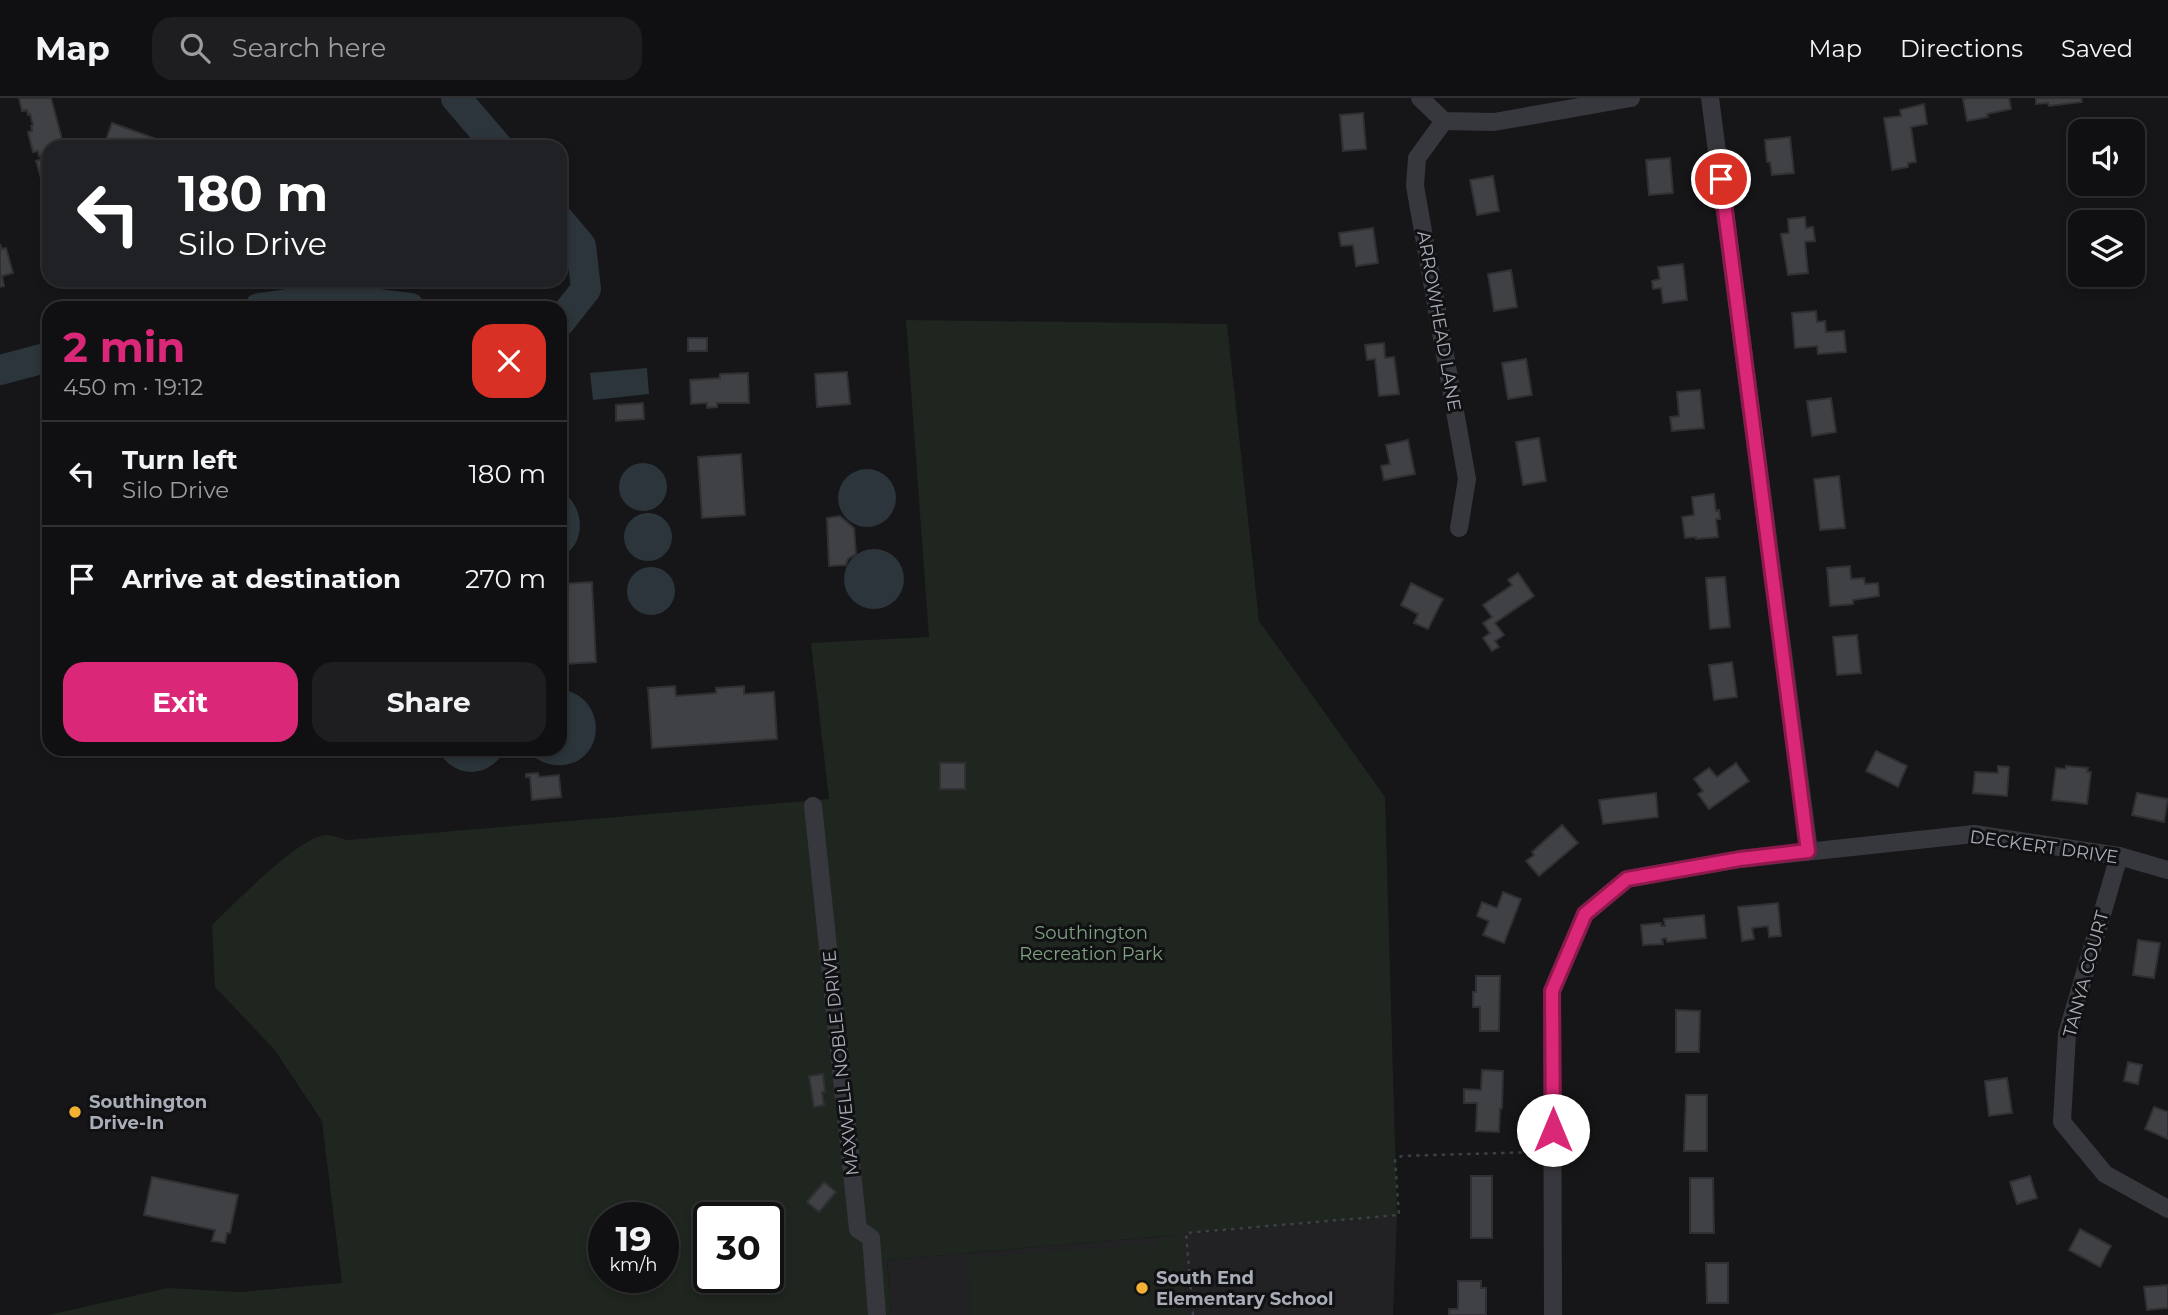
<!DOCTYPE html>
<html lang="en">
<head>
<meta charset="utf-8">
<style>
  body { margin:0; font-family:Montserrat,sans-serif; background:#1e1e20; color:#f1f3f6; height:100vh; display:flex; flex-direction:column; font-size:26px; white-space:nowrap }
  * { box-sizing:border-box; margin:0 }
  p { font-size:23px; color:#9c9d9f }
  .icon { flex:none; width:38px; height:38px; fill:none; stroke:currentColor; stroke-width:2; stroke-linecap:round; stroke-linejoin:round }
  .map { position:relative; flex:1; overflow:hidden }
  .panel { position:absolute; left:42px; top:203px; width:525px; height:455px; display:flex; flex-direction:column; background:#101012; border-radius:21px; box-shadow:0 4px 10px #0003,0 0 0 2px #303032 }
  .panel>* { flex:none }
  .guide { position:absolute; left:42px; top:42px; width:525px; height:147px; border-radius:21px; box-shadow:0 4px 10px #0003,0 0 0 2px #303032; background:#202124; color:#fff; overflow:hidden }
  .fabs { position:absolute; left:2068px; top:21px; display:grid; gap:14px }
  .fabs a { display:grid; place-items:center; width:77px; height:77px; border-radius:14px; background:#101012; box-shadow:0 4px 10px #0003,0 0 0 2px #303032; font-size:35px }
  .speed { position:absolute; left:588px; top:1104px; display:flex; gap:14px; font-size:35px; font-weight:700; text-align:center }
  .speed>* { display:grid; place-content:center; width:91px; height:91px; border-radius:50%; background:#101012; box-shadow:0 4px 10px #0003,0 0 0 2px #303032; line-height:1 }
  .speed small { font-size:18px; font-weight:400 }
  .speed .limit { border:4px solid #111; border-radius:10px; background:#fff; color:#111 }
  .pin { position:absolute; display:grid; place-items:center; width:60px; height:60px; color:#fff; margin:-30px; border:4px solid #fff; border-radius:50%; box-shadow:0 2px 7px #0007 }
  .me { position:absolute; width:77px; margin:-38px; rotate:0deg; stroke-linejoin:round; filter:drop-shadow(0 0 5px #0008) }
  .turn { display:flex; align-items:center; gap:24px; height:147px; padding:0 21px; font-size:32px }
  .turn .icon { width:91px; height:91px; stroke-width:2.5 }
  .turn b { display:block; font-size:49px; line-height:60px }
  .round { display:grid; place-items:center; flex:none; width:74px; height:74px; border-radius:21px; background:#1e1e20 }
  .head { display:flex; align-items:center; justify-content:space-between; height:119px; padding:0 21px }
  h1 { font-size:42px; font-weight:700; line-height:52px; color:#db2777 }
  .primary-button { display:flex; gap:14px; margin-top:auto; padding:14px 21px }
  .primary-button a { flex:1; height:80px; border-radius:21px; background:#db2777; color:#fff; font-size:28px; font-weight:700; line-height:80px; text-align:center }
  .primary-button a+a { background:#1e1e20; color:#f1f3f6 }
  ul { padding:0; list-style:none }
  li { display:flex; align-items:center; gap:21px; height:105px; padding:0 21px; border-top:2px solid #303032 }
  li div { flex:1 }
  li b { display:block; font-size:26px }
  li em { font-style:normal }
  header { display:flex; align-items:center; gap:42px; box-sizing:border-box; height:98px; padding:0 35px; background:#101012; border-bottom:2px solid #303032 }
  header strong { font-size:33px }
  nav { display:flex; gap:38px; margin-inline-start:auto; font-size:24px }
  .search { width:490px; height:63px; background:#1e1e20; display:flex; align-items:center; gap:18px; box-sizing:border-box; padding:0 24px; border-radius:21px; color:#9c9d9f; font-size:26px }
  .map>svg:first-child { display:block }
  .built { fill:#222225 }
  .green { fill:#1e261f; fill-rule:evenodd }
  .water { fill:#2c353c }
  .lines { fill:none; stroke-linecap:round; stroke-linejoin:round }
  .river { stroke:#2c353c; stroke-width:30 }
  .building { fill:#404145; stroke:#303034; stroke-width:2 }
  .path { stroke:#3d3f44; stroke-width:2.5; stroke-dasharray:3.5 5; stroke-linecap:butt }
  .minor { stroke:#37383d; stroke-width:18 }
  .route-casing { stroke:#8e194d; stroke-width:18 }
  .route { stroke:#db2777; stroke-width:12 }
  .poi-dot { fill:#f2b134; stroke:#111113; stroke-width:2.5 }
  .labels { text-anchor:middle; stroke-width:6; stroke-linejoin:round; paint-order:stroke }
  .street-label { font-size:18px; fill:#a8adb8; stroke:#111113 }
  .park-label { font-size:18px; fill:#7fa381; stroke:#111113 }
  .poi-label { font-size:18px; font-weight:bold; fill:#a8adb8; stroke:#111113; text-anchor:start }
</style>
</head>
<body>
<header>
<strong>Map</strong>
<div class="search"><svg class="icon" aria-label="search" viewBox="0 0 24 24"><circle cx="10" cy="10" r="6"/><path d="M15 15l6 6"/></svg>Search here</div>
<nav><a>Map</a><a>Directions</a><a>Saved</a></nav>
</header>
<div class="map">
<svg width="2168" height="1217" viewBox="0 0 2168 1217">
  <rect width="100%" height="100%" fill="#161618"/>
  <!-- built -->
  <path class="built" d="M1397,1118L1393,1217H891L887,1162Z"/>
  <!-- green -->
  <path class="green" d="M906,222L1227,226L1259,523L1385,699L1397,1118L1183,1136L1188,1217H1153L1149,1170L1151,1217H972L969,1160L1147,1147L1148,1155L1162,1139L1174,1137L887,1162L891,1217H48L168,1190L241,1194L342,1185L322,1023L274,951L215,889L212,827C232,808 301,736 327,737C333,737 341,741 348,742L829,701L811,545L929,539ZM604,1120H663V1180H604ZM709,1120H768V1180H709Z"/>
  <!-- water -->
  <g class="water">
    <path d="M647,270L649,296L593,302L590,275Z"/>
    <circle cx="643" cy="389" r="24"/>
    <circle cx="867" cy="400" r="29"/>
    <path d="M560,393C585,406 588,447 560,459Z"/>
    <circle cx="648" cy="439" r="24"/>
    <circle cx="874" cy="481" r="30"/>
    <circle cx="651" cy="493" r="24"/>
    <path d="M560,591C612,599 605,671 555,667C545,666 533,661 528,651H560Z"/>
    <path d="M437,651H506C489,681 454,682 437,651Z"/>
  </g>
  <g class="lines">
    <!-- river -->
    <g class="river">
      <path d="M456,0L498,49"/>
      <path d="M560,123L581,148L586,191L560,224"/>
      <path d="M259,210L330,200L410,210"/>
      <path d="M0,272L49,259"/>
    </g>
  </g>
  <!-- building -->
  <g class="building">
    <path d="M19,0H51L64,49H49V78L41,80L36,63L42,61L41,57L39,58L38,53L33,54L28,34L32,33L31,28L33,27L30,16L28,17L27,12L22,13Z"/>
    <path d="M1969,0H2009L2011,11L1987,16L1988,19L1967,23L1963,1Z"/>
    <path d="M2036,0H2081L2082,4L2049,8L2048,5L2036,6Z"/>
    <path d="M1924,6L1927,26L1911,29L1916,64L1908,65V69L1892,72L1884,20L1901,18L1900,12Z"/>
    <path d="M1363,15L1366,51L1343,53L1340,17Z"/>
    <path d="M112,25L154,40L151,49L104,48Z"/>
    <path d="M1790,39L1794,75L1772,77L1770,64H1767L1765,42Z"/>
    <path d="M1670,60L1673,95L1649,97L1646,62Z"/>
    <path d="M1493,78L1499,113L1477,117L1470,82Z"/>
    <path d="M1805,119L1806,130L1813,129L1815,143L1805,144L1808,175L1788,177L1781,136L1789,135L1788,121Z"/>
    <path d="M1373,130L1378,165L1356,168L1353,147L1341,148L1339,135Z"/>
    <path d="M0,146L2,151L6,150L13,175L2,178L4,188L0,189Z"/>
    <path d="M1683,166L1687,202L1663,205L1661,190L1653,191L1652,183L1660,181L1658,169Z"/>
    <path d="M1511,172L1517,209L1494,213L1488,176Z"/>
    <path d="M1816,213L1817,224L1825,223L1826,234L1844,233L1846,254L1818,256L1817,248L1795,250L1792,215Z"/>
    <rect x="688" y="240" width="19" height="13"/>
    <path d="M1384,245L1385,260L1394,259L1399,296L1379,298L1375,261L1367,262L1365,247Z"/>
    <path d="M1526,261L1532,297L1508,301L1502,265Z"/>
    <path d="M847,274L850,306L817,309L815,276Z"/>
    <path d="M748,275L749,305H717V309L707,310V305L691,306L690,282L720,280V276Z"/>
    <path d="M1700,292L1704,330L1672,333L1670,319L1679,318L1677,294Z"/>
    <path d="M1831,300L1836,334L1812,338L1807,303Z"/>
    <path d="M643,305L644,321L616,323V307Z"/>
    <path d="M1539,340L1546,383L1523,387L1516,344Z"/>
    <path d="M1408,342L1415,376L1384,382L1381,368L1390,366L1386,347Z"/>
    <path d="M741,356L745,417L702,420L698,359Z"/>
    <path d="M1839,378L1845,430L1820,432L1814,381Z"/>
    <path d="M1714,396L1716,413L1719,412L1720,421H1716L1718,439L1696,441V439L1685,440L1682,419L1694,417L1692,399Z"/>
    <path d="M840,418L854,430L856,456L848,461L846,467L829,468L827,420Z"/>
    <path d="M1850,468L1851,481L1864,480L1865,486L1878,485L1879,498L1853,502V506L1830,508L1827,470Z"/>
    <path d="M1518,475L1534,498L1495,525L1504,537L1495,543L1499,549L1492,553L1483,540L1490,535L1483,525L1492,519L1483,507L1512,487L1508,482Z"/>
    <path d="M1725,479L1730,529L1710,531L1706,480Z"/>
    <path d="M592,484L596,564L565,566L566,577H560V486Z"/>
    <path d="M1411,485L1443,501L1428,531L1414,525L1418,516L1401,507Z"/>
    <path d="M1857,537L1861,575L1837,577L1833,539Z"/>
    <path d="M1732,564L1737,599L1714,602L1709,567Z"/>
    <path d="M675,588L676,598L716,595V590L744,588V596L774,594L777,641L652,650L648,590Z"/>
    <path d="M1876,653L1907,668L1898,689L1866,673Z"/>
    <rect x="940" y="665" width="25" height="26"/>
    <path d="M1736,665L1749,683L1709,711L1698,696L1703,693L1694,681L1709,670L1717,679Z"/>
    <path d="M1998,668L2009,669L2007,698L1973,695L1975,674L1998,675Z"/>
    <path d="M2066,668L2088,670L2087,674H2091L2087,706L2052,702L2056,670L2066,671Z"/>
    <path d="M538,675L539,679L559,677L561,699L532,702L530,679H526V676Z"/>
    <path d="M1656,695L1658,719L1603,726L1599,702Z"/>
    <path d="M2137,695L2168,701L2164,724L2132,717Z"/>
    <path d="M1562,727L1578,745L1539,778L1526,763L1534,757L1532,754Z"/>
    <path d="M1503,794L1521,801L1504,845L1483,837L1489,823L1477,818L1482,804L1497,810Z"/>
    <path d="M1778,805L1781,838L1769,839L1768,828L1752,830L1754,841L1742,843L1738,809Z"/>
    <path d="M1704,817L1706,840L1667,844L1666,840L1662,841L1663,846L1643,847L1641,827L1661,825V828H1665L1664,821Z"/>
    <path d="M2138,842L2160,845L2154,880L2133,877Z"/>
    <path d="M1476,878H1500L1499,933H1480V909H1473V894H1476Z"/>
    <path d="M1676,912L1700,913L1699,954H1676Z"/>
    <path d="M2128,964L2142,967L2138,986L2124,983Z"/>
    <path d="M1482,972L1503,973L1502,1010L1500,1011L1499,1034L1476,1033L1477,1005H1464V991L1481,992Z"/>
    <path d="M823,976L825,994H822L824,1007L814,1009L809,978Z"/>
    <path d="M2007,980L2012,1015L1989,1018L1985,983Z"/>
    <path d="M1686,997H1707V1053H1684Z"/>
    <path d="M2154,1009L2168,1014V1041L2145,1031Z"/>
    <rect x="1471" y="1078" width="21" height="62"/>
    <path d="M2030,1078L2037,1100L2017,1106L2010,1084Z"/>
    <path d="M152,1079L238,1097L230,1135H227L225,1145L212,1143L215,1132L144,1117Z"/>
    <path d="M1690,1080H1713L1714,1135H1690Z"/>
    <path d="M824,1084L836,1094L819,1114L807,1104Z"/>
    <path d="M2080,1131L2111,1148L2100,1169L2069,1152Z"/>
    <path d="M1706,1165H1728V1205H1707Z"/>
    <path d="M1458,1183H1481V1190H1486V1217H1449V1211H1458Z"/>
    <path d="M2168,1187V1210L2147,1212L2144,1189Z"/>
  </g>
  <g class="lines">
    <!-- path -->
    <path class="path" d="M1193,1217L1186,1135L1399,1117L1395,1061L1402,1058L1535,1054"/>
    <!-- minor -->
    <g class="minor">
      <path d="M1420,0L1444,23L1494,24L1631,0"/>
      <path d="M1710,0L1809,753"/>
      <path d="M1444,23L1417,60L1415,88L1467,381L1459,430"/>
      <path d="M813,708L858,1131L871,1140L877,1217"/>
      <path d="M2119,758L2067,936L2062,1024L2105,1076L2168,1111"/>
      <path d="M1553,1217L1552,893L1585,816L1627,781L1740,761L1974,736L2119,758L2168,772"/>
    </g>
  </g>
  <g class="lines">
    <!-- route casing -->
    <g class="route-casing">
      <path id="route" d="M1553,1032L1552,893L1585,816L1627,781L1740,761L1808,753L1721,81"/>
    </g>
    <!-- route -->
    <use href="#route" class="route"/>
  </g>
  <!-- markers -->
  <g class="poi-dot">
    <circle cx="75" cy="1014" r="7"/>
    <circle cx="1142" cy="1190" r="7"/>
  </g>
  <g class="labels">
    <!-- street labels -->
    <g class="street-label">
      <text transform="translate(1439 223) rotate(80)" y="6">ARROWHEAD LANE</text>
      <text transform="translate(2044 749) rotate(8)" y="6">DECKERT DRIVE</text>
      <text transform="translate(2086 876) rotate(-75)" y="6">TANYA COURT</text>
      <text transform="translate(841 965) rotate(-96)" y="6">MAXWELL NOBLE DRIVE</text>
    </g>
    <!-- park labels -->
    <g class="park-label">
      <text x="1091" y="841">Southington<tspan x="1091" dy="21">Recreation Park</tspan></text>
    </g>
    <!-- poi labels -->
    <g class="poi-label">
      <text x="89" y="1010">Southington<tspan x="89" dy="21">Drive-In</tspan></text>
      <text x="1156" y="1186">South End<tspan x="1156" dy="21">Elementary School</tspan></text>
    </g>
  </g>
</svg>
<div class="fabs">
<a><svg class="icon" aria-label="sound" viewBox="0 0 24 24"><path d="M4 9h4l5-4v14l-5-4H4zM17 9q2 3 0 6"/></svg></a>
<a><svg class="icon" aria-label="layers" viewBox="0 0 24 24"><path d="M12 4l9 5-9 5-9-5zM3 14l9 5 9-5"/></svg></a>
</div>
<div class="speed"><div>19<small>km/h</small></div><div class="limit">30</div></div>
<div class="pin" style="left:1721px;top:81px;background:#d93025"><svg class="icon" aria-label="arrive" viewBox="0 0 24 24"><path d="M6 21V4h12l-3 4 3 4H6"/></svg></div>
<svg class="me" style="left:1553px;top:1032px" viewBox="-20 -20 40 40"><circle r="19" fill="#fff"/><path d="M0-13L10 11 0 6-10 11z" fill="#db2777"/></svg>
<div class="guide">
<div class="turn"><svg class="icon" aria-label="left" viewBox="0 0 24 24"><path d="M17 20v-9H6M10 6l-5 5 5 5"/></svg><div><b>180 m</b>Silo Drive</div></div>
</div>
<section class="panel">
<div class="head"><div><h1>2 min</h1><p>450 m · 19:12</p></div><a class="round" style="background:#d93025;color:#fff"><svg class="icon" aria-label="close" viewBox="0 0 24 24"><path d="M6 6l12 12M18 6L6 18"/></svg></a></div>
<ul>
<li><svg class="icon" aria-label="left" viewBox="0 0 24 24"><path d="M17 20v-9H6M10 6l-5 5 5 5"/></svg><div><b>Turn left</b><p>Silo Drive</p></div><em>180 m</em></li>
<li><svg class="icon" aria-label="arrive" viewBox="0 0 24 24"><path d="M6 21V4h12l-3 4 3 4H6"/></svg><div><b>Arrive at destination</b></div><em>270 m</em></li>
</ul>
<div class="primary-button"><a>Exit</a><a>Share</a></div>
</section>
</div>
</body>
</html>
